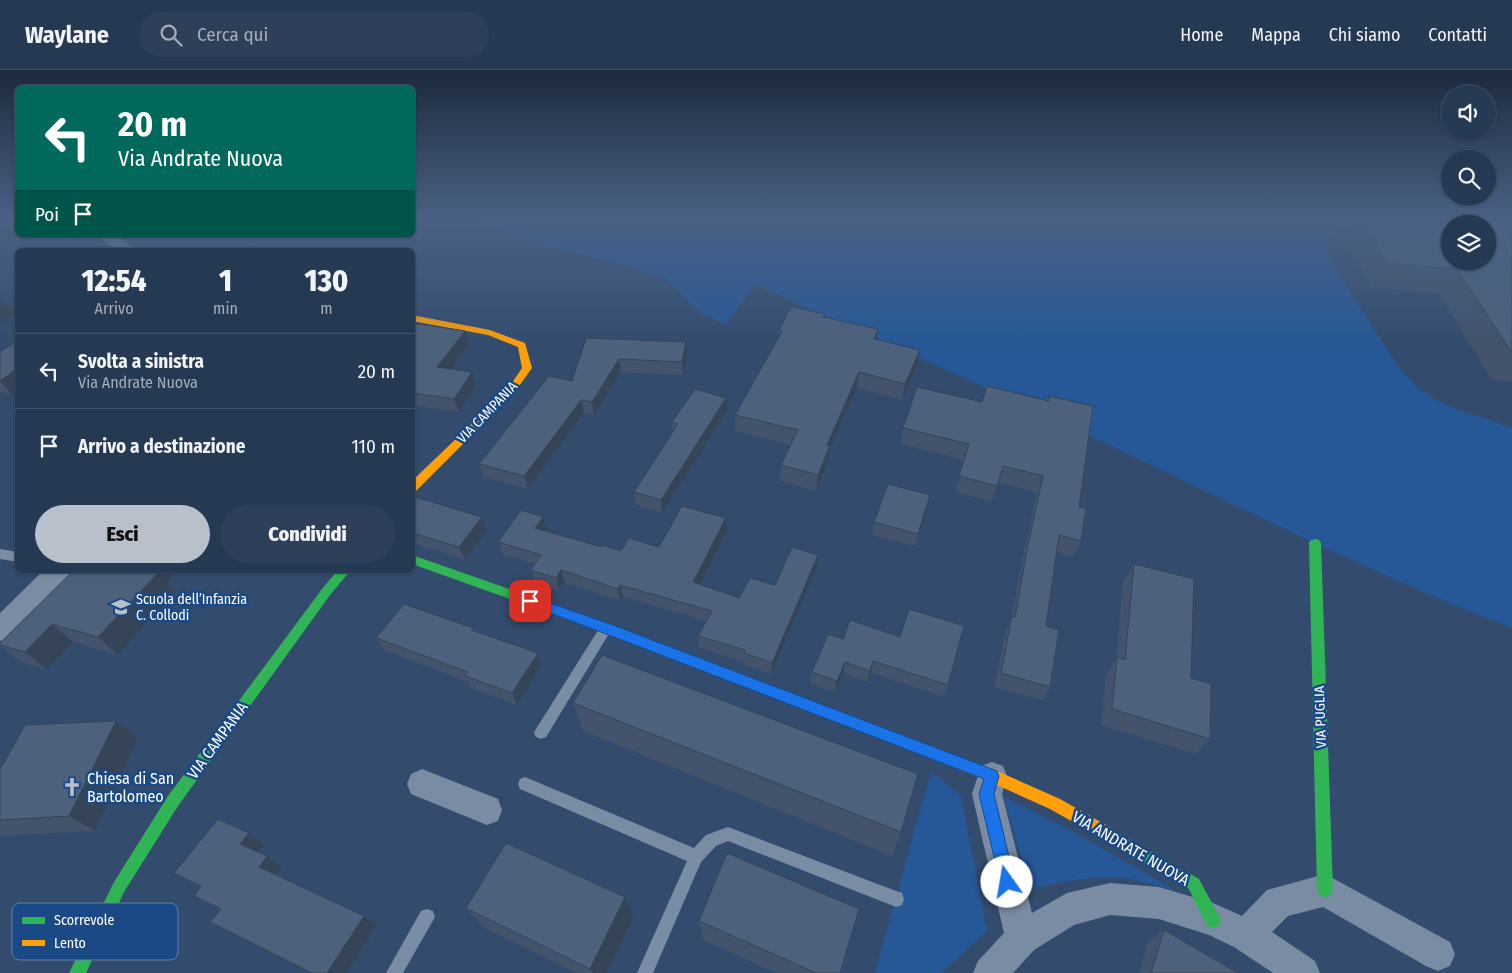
<!DOCTYPE html>
<html lang="it">
<head>
<meta charset="utf-8">
<style>
  body { margin:0; font-family:"Fira Sans Condensed",sans-serif; background:#2e4059; color:#f1f3f6; height:100vh; display:flex; flex-direction:column; font-size:19px; white-space:nowrap }
  * { box-sizing:border-box; margin:0 }
  p { font-size:16px; color:#a4acb8 }
  .icon { flex:none; width:28px; height:28px; fill:none; stroke:currentColor; stroke-width:2; stroke-linecap:round; stroke-linejoin:round }
  .map { position:relative; flex:1; overflow:hidden }
  .sheet { position:absolute; left:15px; top:178px; width:400px; height:325px; display:flex; flex-direction:column; background:#263952; border-radius:8px; box-shadow:0 1px 4px #0004,0 0 0 1px #425369 }
  .sheet>* { flex:none }
  .guide { position:absolute; left:15px; top:15px; width:400px; height:152px; border-radius:8px; box-shadow:0 1px 4px #0004,0 0 0 1px #425369; background:#00695c; color:#fff; overflow:hidden }
  .buttons { position:absolute; left:1441px; top:15px; display:grid; gap:10px }
  .buttons a { display:grid; place-items:center; width:55px; height:55px; border-radius:50%; background:#263952; box-shadow:0 1px 4px #0004,0 0 0 1px #425369; font-size:25px }
  .pin { position:absolute; display:grid; place-items:center; width:42px; height:42px; color:#fff; margin:-21px; border-radius:10px; box-shadow:0 2px 8px #0006 }
  .me { position:absolute; width:55px; margin:-28px; rotate:347deg; stroke-linejoin:round; filter:drop-shadow(0 0 4px #0008) }
  .turn { display:flex; align-items:center; gap:18px; height:105px; padding:0 20px; font-size:22px }
  .turn .icon { width:65px; height:65px; stroke-width:2.5 }
  .turn b { display:block; font-size:35px; line-height:42px }
  .then { display:flex; align-items:center; height:48px; padding:0 20px; background:#0003; gap:10px; font-size:19px }
  .eta { display:flex; justify-content:space-evenly; align-items:center; height:85px; text-align:center }
  .eta b { font-size:30px; font-weight:800; line-height:35px }
  .primary-button { display:flex; gap:10px; margin-top:auto; padding:10px 20px }
  .primary-button a { flex:1; height:58px; border-radius:30px; background:#b8c0cc; color:#111; font-size:20px; font-weight:800; line-height:58px; text-align:center }
  .primary-button a+a { background:#2e4059; color:#f1f3f6 }
  ul { padding:0; list-style:none }
  li { display:flex; align-items:center; gap:15px; height:75px; padding:0 20px; border-top:1px solid #425369 }
  li div { flex:1 }
  li b { display:block; font-size:19px }
  li em { font-style:normal }
  header { display:flex; align-items:center; gap:30px; box-sizing:border-box; height:70px; padding:0 25px; background:#263952; border-bottom:1px solid #425369 }
  header strong { font-size:24px }
  nav { display:flex; gap:28px; margin-inline-start:auto; font-size:18px }
  .search { width:350px; height:45px; background:#2e4059; display:flex; align-items:center; gap:12px; box-sizing:border-box; padding:0 18px; border-radius:28px; color:#a4acb8; font-size:19px }
  .map>svg:first-child { display:block }
  .green { fill:#265897 }
  .lines { fill:none; stroke-linecap:round; stroke-linejoin:round }
  .lane { fill:#7a8ca3; fill-rule:evenodd }
  .street { fill:#7a8ca3; fill-rule:evenodd }
  .fast { fill:#30b455; fill-rule:evenodd }
  .slow { fill:#ff9f0a; fill-rule:evenodd }
  .wall { fill:#42536b }
  .shaded-wall { fill:#364457 }
  .building { fill:#4d617c; stroke:#364457; fill-rule:evenodd }
  .route { fill:#1a73e8; stroke:#114b97 }
  .labels { text-anchor:middle; stroke-width:5; stroke-linejoin:round; paint-order:stroke }
  .street-label { font-size:14px; fill:#fff; stroke:#1b4985 }
  .poi-label { font-size:14px; fill:#fff; stroke:#1b4985; text-anchor:start }
  .near-street-label { font-size:16px; fill:#fff; stroke:#1b4985 }
  .near-poi-label { font-size:16px; fill:#fff; stroke:#1b4985; text-anchor:start }
  .key { fill:#1b4985; stroke:#5f80aa; stroke-width:1 }
  .key-label { font-size:14px; fill:#fff }
</style>
</head>
<body>
<header>
<strong>Waylane</strong>
<div class="search"><svg class="icon" aria-label="search" viewBox="0 0 24 24"><circle cx="10" cy="10" r="6"/><path d="M15 15l6 6"/></svg>Cerca qui</div>
<nav><a>Home</a><a>Mappa</a><a>Chi siamo</a><a>Contatti</a></nav>
</header>
<div class="map">
<svg width="1512" height="903" viewBox="0 0 1512 903">
  <rect width="100%" height="100%" fill="#334c6d"/>
  <!-- green -->
  <g class="green">
    <path d="M475,150H1512V168L1488,154L1342,158L1330,167L1328,180L1337,201L1397,295L1416,316L1432,328L1446,335L1512,358V558C1374,505 1242,438 1109,375C992,319 873,268 755,214L727,254L702,245L667,209L484,157Z"/>
    <path d="M931,702L961,726L987,861L941,903H875Z"/>
    <path d="M1004,727L1077,764L1175,820L1123,807L1080,809L1030,819Z"/>
  </g>
  <g class="lines">
    <!-- lane -->
    <g class="lane">
      <path d="M0,479L18,482V492L0,489Z"/>
      <path d="M606,553L610,554L612,558L610,562L546,667L541,669L536,667L534,663L536,659L602,554Z"/>
      <path d="M525,707L694,778L706,765L728,757L896,821L902,823L904,829L902,835L896,837L728,771L716,776L701,792L653,903H637L687,791L520,719L518,714L520,709Z"/>
      <path d="M427,839L433,841L435,847L403,903H386L421,841Z"/>
    </g>
    <!-- street -->
    <g class="street">
      <path d="M97,165H116L137,180H116Z"/>
      <path d="M44,500H72L69,507L9,568L0,571V543Z"/>
      <path d="M992,692L1003,696L1007,706L1002,724L1032,843L1067,823L1110,813L1159,817L1213,833L1242,846L1267,820L1325,804L1450,872L1455,884L1450,896L1438,901L1426,896L1323,837L1288,846L1272,862L1315,891L1320,903H1273L1234,877L1209,865L1159,849L1110,845L1074,855L1034,880L1013,903H973L978,891L1004,863L972,724L981,696Z"/>
      <path d="M422,699L498,729L502,740L498,751L487,755L411,724L407,714L411,704Z"/>
    </g>
    <!-- fast -->
    <g class="fast">
      <path d="M1315,469L1319,470L1321,473L1333,820L1330,825L1325,828L1320,825L1317,820L1309,473L1311,470Z"/>
      <path d="M412,485L610,554L886,659L888,663L886,667L881,669L602,562L412,494Z"/>
      <path d="M338,500H351L330,525L178,736L124,822L86,903H69L114,812L168,726L322,519Z"/>
      <path d="M1108,757L1199,809L1221,850L1219,856L1213,858L1207,856L1189,819L1103,769L1101,764L1103,759Z"/>
    </g>
    <!-- slow -->
    <g class="slow">
      <path d="M412,245L490,260L525,273L532,298L514,323L416,421L412,422V411L508,319L522,298L518,277L488,265L412,251Z"/>
      <path d="M881,657L997,701L1060,729L1113,759L1115,764L1113,769L1108,771L1103,769L1050,739L988,711L876,667L874,663L876,659Z"/>
    </g>
  </g>
  <!-- wall -->
  <g class="wall">
    <path d="M1354,150H1463L1512,154V312L1491,309L1439,223L1371,218L1344,166Z"/>
    <path d="M825,244L824,247L878,259L877,270L920,280L917,296L902,330L857,318L829,381L828,391L816,421L780,411L781,395L791,375L735,361V345L779,266V260Z"/>
    <path d="M412,253L465,261L469,274L450,299L476,316L459,342L412,335Z"/>
    <path d="M586,268L687,286L683,305L621,302L594,345L584,343L528,419L484,407L479,394L572,311Z"/>
    <path d="M0,282L12,325L0,322Z"/>
    <path d="M1049,326L1079,437L1081,471L1073,487L1057,482L1046,556L1050,617L1043,631L994,617L1006,561L1011,549L1022,490L1037,422L998,412L992,432L955,422L964,390L900,374L903,358L1048,331Z"/>
    <path d="M727,341L662,443L636,435L634,422L673,362L672,352Z"/>
    <path d="M930,425L915,476L872,465L874,452Z"/>
    <path d="M412,426L482,447L487,460L465,490L412,473Z"/>
    <path d="M543,447L547,460L546,461L602,477L621,481L659,477L727,461L700,515L739,528L775,515L817,498L771,604L744,594V592L699,578L698,566L706,551L623,527L620,531L565,513L560,521L535,513L531,500L535,494L503,485L498,472Z"/>
    <path d="M1134,494L1191,608L1210,669L1195,684L1101,655L1106,604L1116,590L1123,512Z"/>
    <path d="M167,512L175,521L118,585L73,572L47,600L21,592L0,576V573Z"/>
    <path d="M473,558L474,561L538,583L542,595L517,635L471,618L468,612L384,580L376,568Z"/>
    <path d="M828,564L948,615L944,627L871,603L867,612L843,603L835,622L811,614L812,602Z"/>
    <path d="M573,633L901,762L892,786L583,661Z"/>
    <path d="M116,651L138,668L95,761L0,766V700Z"/>
    <path d="M249,763L264,775L258,782L267,786L282,797L276,805L364,846L377,855L347,903H311L210,852L220,840L194,826L201,818L174,803Z"/>
    <path d="M466,838L634,847L607,903H576L485,858Z"/>
    <path d="M699,851L840,903H776L703,870Z"/>
    <path d="M1164,860L1238,903H1139L1148,871Z"/>
  </g>
  <!-- shaded-wall -->
  <g class="shaded-wall">
    <path d="M4,230L15,244L0,254V233Z"/>
    <path d="M878,259L876,275L874,269Z"/>
    <path d="M465,261L469,274L442,311L437,297Z"/>
    <path d="M686,272L687,286L683,305L682,292Z"/>
    <path d="M920,280L917,296L902,330L905,314Z"/>
    <path d="M619,289L621,302L594,345L592,332Z"/>
    <path d="M18,298V320L12,325L0,311Z"/>
    <path d="M472,302L476,316L459,342L454,329Z"/>
    <path d="M859,302L857,318L829,381L828,391L816,421L818,405L827,375Z"/>
    <path d="M726,328L727,341L662,443L661,430Z"/>
    <path d="M581,330L584,343L528,419L524,406Z"/>
    <path d="M930,425L927,438L915,476L918,464Z"/>
    <path d="M482,447L487,460L465,490L459,477Z"/>
    <path d="M543,447L547,460L539,471L535,458Z"/>
    <path d="M726,448L727,461L695,525L693,512Z"/>
    <path d="M818,485L817,498L771,604L772,593Z"/>
    <path d="M146,500H178L167,512L175,521L118,585L98,567Z"/>
    <path d="M561,500L565,513L560,521L556,508Z"/>
    <path d="M620,515L623,527L620,531L618,519Z"/>
    <path d="M52,554L73,572L47,600L25,582Z"/>
    <path d="M538,583L542,595L517,635L512,623Z"/>
    <path d="M873,591L871,603L867,612L870,601Z"/>
    <path d="M845,592L843,603L835,622L837,611Z"/>
    <path d="M116,651L138,668L95,761L69,746Z"/>
    <path d="M249,763L264,775L256,785L240,774Z"/>
    <path d="M267,786L282,797L274,808L259,797Z"/>
    <path d="M625,827L634,847L607,903H593L590,899Z"/>
    <path d="M364,846L377,855L347,903H327Z"/>
  </g>
  <!-- building -->
  <g class="building">
    <path d="M1363,150H1463L1512,154V283L1457,199L1387,193ZM1450,154H1488V191H1450Z"/>
    <path d="M791,237L825,244L823,247L878,259L874,269L920,280L905,314L859,302L827,375H830L818,405L781,395L798,360L735,345L782,261L779,260Z"/>
    <path d="M412,253L465,261L437,297L472,302L454,329L412,323Z"/>
    <path d="M586,268L686,272L682,292L619,289L592,332L581,330L524,406L479,394L549,306L572,311Z"/>
    <path d="M18,270V298L0,311V282Z"/>
    <path d="M987,316L1049,331V326L1093,336L1079,437L1086,439L1081,471L1059,465L1046,556L1059,560L1050,617L1001,603L1012,546L1015,547L1028,474L1043,406L1003,396L997,416L959,406L969,374L903,358L917,317L982,332Z"/>
    <path d="M695,319L726,328L661,430L634,422L678,354L672,352Z"/>
    <path d="M888,414L930,425L918,464L874,452Z"/>
    <path d="M412,426L482,447L459,477L412,463Z"/>
    <path d="M682,436L726,448L693,512L739,528L750,508L775,515L792,477L818,485L772,593L744,583L745,580L698,566L712,541L620,515L618,519L561,500L556,508L531,500L541,485L498,472L521,440L543,447L535,458L602,477L603,475L621,481L629,468L659,477Z"/>
    <path d="M1134,494L1194,509L1191,608L1211,614L1210,669L1112,639L1117,587L1125,590Z"/>
    <path d="M74,500H148L158,503L98,567L52,554L25,582L0,575V573Z"/>
    <path d="M404,534L473,558L471,560L538,583L512,623L465,606L468,602L376,568Z"/>
    <path d="M909,539L964,556L948,615L873,591L870,601L845,592L837,611L812,602L828,564L843,569L850,550L900,567Z"/>
    <path d="M602,585L918,704L901,762L573,633Z"/>
    <path d="M116,651L69,746L0,750V700L25,655Z"/>
    <path d="M218,749L249,763L240,774L267,786L259,797L364,846L327,903H312L210,852L221,839L194,826L201,816L174,803Z"/>
    <path d="M506,773L625,827L590,899L466,838Z"/>
    <path d="M727,783L859,839L840,903H816L699,851Z"/>
    <path d="M1164,860L1238,903H1151Z"/>
  </g>
  <!-- sky -->
  <linearGradient id="sky" x2="0" y2="1"><stop stop-color="#1c2a3c"/><stop offset="0.54" stop-color="#4a6184"/><stop offset="1" stop-color="#4a6184" stop-opacity="0"/></linearGradient>
  <rect width="1512" height="276" fill="url(#sky)"/>
  <!-- route -->
  <path class="route" d="M530,526L610,554L997,701L999,706L994,724L1015,812L1013,817L1007,820L1002,817L1000,812L979,724L984,709L601,562L526,534L524,531L526,527Z"/>
  <!-- icons -->
  <defs>
    <g id="school-bare" transform="scale(1.5)"><path d="M0-5L7-2L0 1L-7-2ZM-4 1L0 2.5L4 1V4Q0 6-4 4Z" fill="#b8c0cc" stroke="#1b4985" stroke-width="2.5" paint-order="stroke"/></g>
    <g id="church-bare" transform="scale(1.5)"><path d="M-1.2-6h2.4v3.5h3.3v2.4h-3.3V6h-2.4V-.1h-3.3v-2.4h3.3Z" fill="#b8c0cc" stroke="#1b4985" stroke-width="2.5" paint-order="stroke"/></g>
  </defs>
  <g fill-rule="evenodd">
    <use href="#school-bare" x="121" y="537"/>
    <use href="#church-bare" x="72" y="717"/>
  </g>
  <g class="labels">
    <!-- street labels -->
    <g class="street-label">
      <text transform="translate(487 342) rotate(-46)" y="5">VIA CAMPANIA</text>
      <text transform="translate(1320 647) rotate(-92)" y="5">VIA PUGLIA</text>
    </g>
    <!-- poi labels -->
    <g class="poi-label">
      <text x="136" y="534">Scuola dell’Infanzia<tspan x="136" dy="16">C. Collodi</tspan></text>
    </g>
    <!-- near-street labels -->
    <g class="near-street-label">
      <text transform="translate(217 670) rotate(-54)" y="6">VIA CAMPANIA</text>
      <text transform="translate(1131 778) rotate(30)" y="6">VIA ANDRATE NUOVA</text>
    </g>
    <!-- near-poi labels -->
    <g class="near-poi-label">
      <text x="87" y="714">Chiesa di San<tspan x="87" dy="18">Bartolomeo</tspan></text>
    </g>
  </g>
  <!-- legend -->
  <rect x="12" y="833" width="166" height="57" rx="8" class="key"/>
  <rect x="22" y="847" width="23" height="7" fill="#30b455"/>
  <rect x="22" y="870" width="23" height="6" fill="#ff9f0a"/>
  <g class="key-label">
    <text x="54" y="855">Scorrevole</text>
    <text x="54" y="878">Lento</text>
  </g>
</svg>
<div class="buttons">
<a><svg class="icon" aria-label="sound" viewBox="0 0 24 24"><path d="M4 9h4l5-4v14l-5-4H4zM17 9q2 3 0 6"/></svg></a>
<a><svg class="icon" aria-label="search" viewBox="0 0 24 24"><circle cx="10" cy="10" r="6"/><path d="M15 15l6 6"/></svg></a>
<a><svg class="icon" aria-label="layers" viewBox="0 0 24 24"><path d="M12 4l9 5-9 5-9-5zM3 14l9 5 9-5"/></svg></a>
</div>
<div class="pin" style="left:530px;top:531px;background:#d93025"><svg class="icon" aria-label="arrive" viewBox="0 0 24 24"><path d="M6 21V4h12l-3 4 3 4H6"/></svg></div>
<svg class="me" style="left:1007px;top:812px" viewBox="-20 -20 40 40"><circle r="19" fill="#fff"/><path d="M0-13L10 11 0 6-10 11z" fill="#1a73e8"/></svg>
<div class="guide">
<div class="turn"><svg class="icon" aria-label="left" viewBox="0 0 24 24"><path d="M17 20v-9H6M10 6l-5 5 5 5"/></svg><div><b>20 m</b>Via Andrate Nuova</div></div>
<div class="then">Poi<svg class="icon" aria-label="arrive" viewBox="0 0 24 24"><path d="M6 21V4h12l-3 4 3 4H6"/></svg></div>
</div>
<section class="sheet">
<div class="eta">
<div><b>12:54</b><p>Arrivo</p></div>
<div><b>1</b><p>min</p></div>
<div><b>130</b><p>m</p></div>
</div>
<ul>
<li><svg class="icon" aria-label="left" viewBox="0 0 24 24"><path d="M17 20v-9H6M10 6l-5 5 5 5"/></svg><div><b>Svolta a sinistra</b><p>Via Andrate Nuova</p></div><em>20 m</em></li>
<li><svg class="icon" aria-label="arrive" viewBox="0 0 24 24"><path d="M6 21V4h12l-3 4 3 4H6"/></svg><div><b>Arrivo a destinazione</b></div><em>110 m</em></li>
</ul>
<div class="primary-button"><a>Esci</a><a>Condividi</a></div>
</section>
</div>
</body>
</html>
